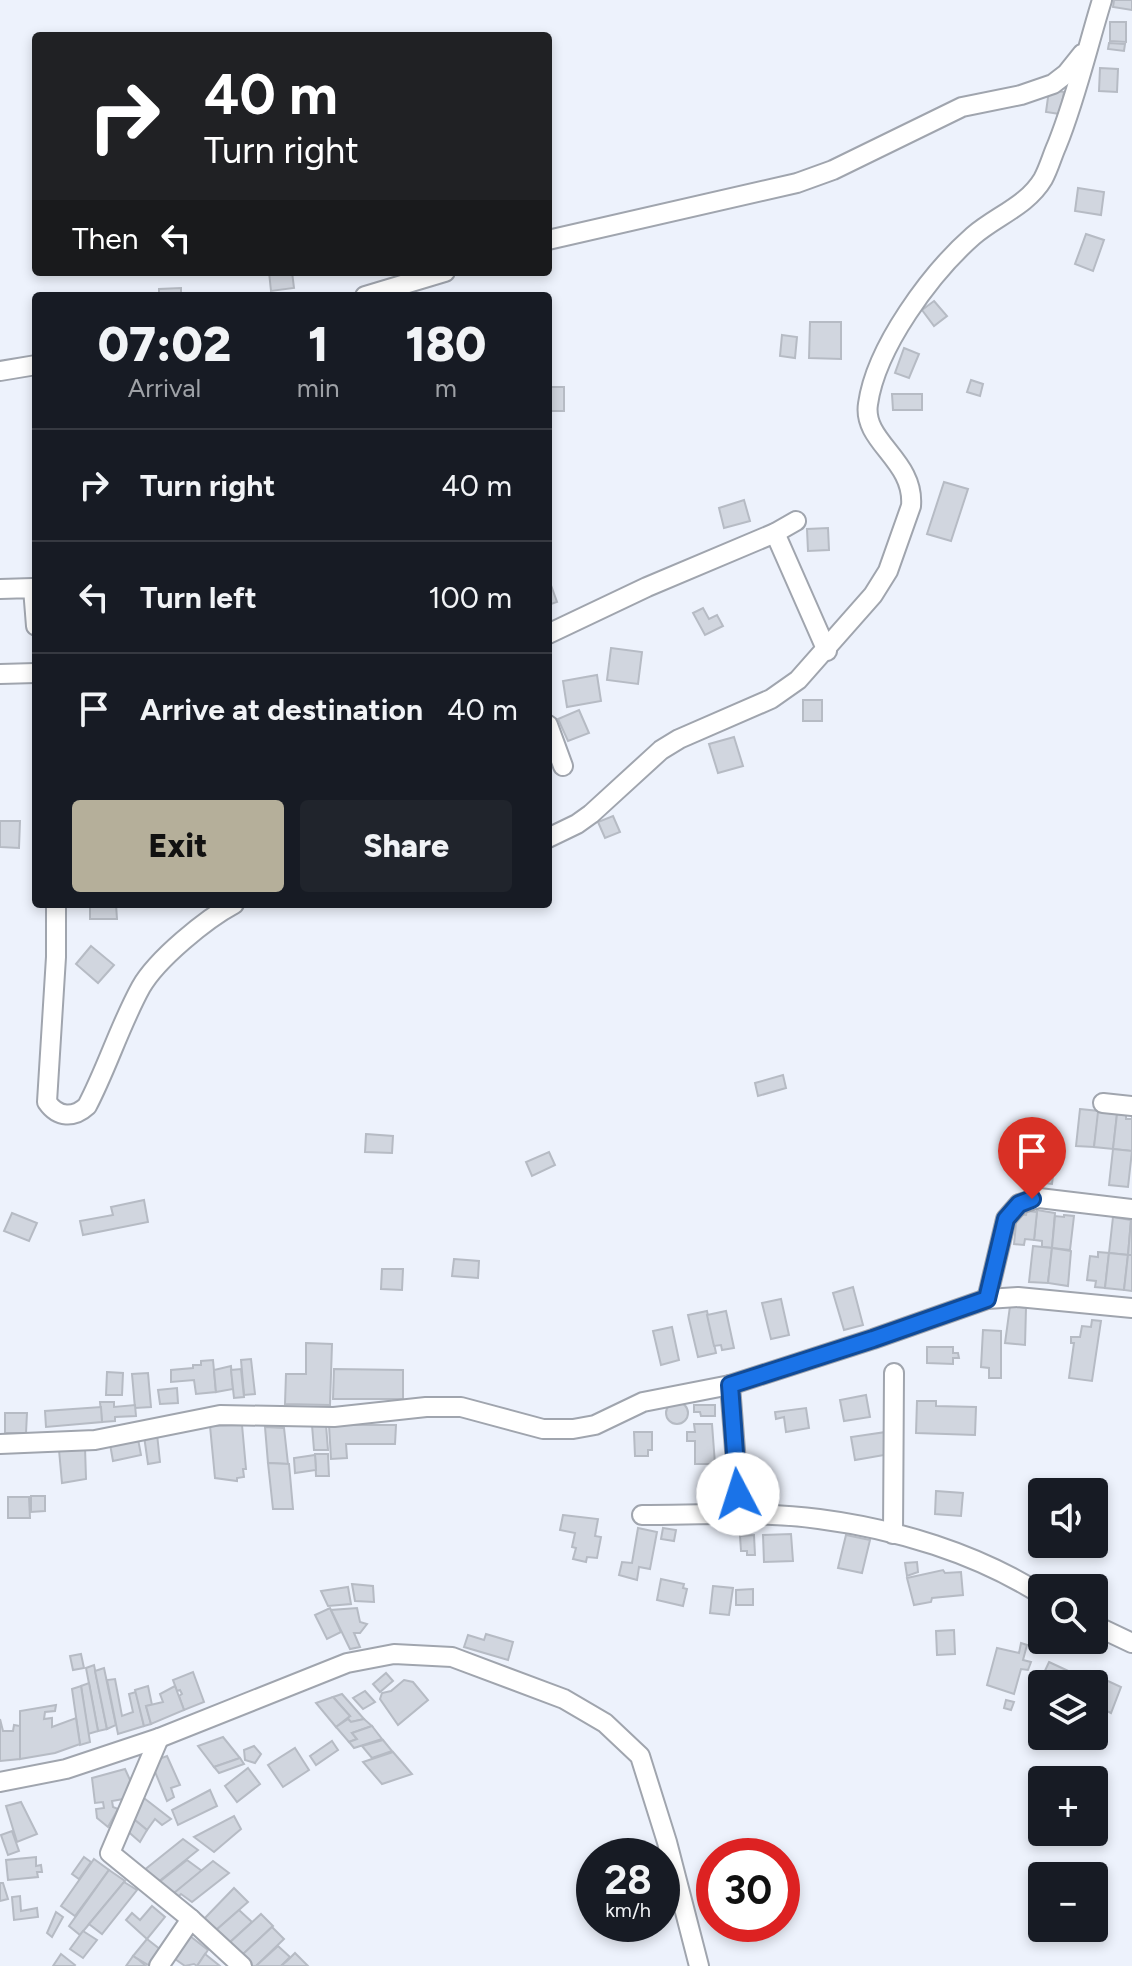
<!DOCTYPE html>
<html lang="en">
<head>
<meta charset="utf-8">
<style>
  body { margin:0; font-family:Figtree,sans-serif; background:#20242c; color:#f1f3f6; height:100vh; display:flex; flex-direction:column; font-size:30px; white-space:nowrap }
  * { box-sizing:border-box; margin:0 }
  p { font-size:26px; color:#9ea1a6 }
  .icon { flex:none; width:44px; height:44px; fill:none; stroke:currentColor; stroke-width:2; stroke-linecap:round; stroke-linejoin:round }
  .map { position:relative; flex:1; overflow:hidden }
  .details { position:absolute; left:32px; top:292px; width:520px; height:616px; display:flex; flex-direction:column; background:#171b24; border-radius:8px; box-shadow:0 4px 12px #0003 }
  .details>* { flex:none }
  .top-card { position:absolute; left:32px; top:32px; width:520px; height:244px; border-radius:8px; box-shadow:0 4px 12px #0003; background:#202124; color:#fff; overflow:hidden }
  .buttons { position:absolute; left:1028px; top:1478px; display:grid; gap:16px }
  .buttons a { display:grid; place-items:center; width:80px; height:80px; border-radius:8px; background:#171b24; box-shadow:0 4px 12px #0003; font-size:40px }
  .speed { position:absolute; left:576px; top:1838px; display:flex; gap:16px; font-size:40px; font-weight:700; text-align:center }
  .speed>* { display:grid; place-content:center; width:104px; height:104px; border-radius:50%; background:#171b24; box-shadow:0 4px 12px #0003; line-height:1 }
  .speed small { font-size:20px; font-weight:400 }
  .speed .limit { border:12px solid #d22; background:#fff; color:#111 }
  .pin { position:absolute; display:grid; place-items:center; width:68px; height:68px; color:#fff; margin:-82px -34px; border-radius:50% 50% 50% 0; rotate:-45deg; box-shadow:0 0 8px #0007 }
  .pin .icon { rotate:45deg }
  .me { position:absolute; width:88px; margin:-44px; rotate:355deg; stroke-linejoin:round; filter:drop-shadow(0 0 6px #0008) }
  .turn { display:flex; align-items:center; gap:28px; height:168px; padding:0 40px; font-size:36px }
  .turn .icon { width:104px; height:104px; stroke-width:2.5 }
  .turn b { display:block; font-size:56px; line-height:68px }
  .then { display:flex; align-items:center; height:76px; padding:0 40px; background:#0003; gap:16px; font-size:30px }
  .eta { display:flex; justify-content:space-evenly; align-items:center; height:136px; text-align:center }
  .eta b { font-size:48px; font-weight:800; line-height:56px }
  .primary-button { display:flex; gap:16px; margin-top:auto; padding:16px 40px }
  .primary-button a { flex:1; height:92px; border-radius:8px; background:#b5af9a; color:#111; font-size:32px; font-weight:800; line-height:92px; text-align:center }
  .primary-button a+a { background:#20242c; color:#f1f3f6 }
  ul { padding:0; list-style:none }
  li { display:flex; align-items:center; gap:24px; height:112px; padding:0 40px; border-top:2px solid #363941 }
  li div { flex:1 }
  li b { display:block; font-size:30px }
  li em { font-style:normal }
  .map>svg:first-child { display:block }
  .building { fill:#d1d6df; stroke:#b6bbc4; stroke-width:2 }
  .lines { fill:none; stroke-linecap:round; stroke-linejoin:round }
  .street-casing { stroke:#a0a5ae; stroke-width:22 }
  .street { stroke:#fff; stroke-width:18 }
  .route-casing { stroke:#114b97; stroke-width:20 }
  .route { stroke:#1a73e8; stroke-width:14 }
</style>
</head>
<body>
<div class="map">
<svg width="1132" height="1966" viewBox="0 0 1132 1966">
  <rect width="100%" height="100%" fill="#edf2fc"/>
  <!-- building -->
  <g class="building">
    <path d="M1114,0H1132V10L1113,7Z"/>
    <path d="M1110,22H1126V42L1110,41Z"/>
    <path d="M1109,43L1125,44L1124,51L1108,49Z"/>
    <path d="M1100,68L1118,69L1117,92L1099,91Z"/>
    <path d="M1049,90L1064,92L1060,114L1046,112Z"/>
    <path d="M1078,188L1104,192L1101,215L1075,211Z"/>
    <path d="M1086,234L1104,240L1093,271L1075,264Z"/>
    <path d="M269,272H292L294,288L271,291Z"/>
    <path d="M181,288V296H159V289Z"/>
    <path d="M934,301L947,316L934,326L922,310Z"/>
    <path d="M810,322H841V359L809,358Z"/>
    <path d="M782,335L797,337L795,358L780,356Z"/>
    <path d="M904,348L919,354L909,378L895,373Z"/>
    <path d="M971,380L983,384L980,396L967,392Z"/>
    <rect x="548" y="387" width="16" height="24"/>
    <path d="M892,394H922V410H893Z"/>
    <path d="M944,482L968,489L951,541L927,534Z"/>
    <path d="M744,500L750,521L724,528L719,508Z"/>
    <path d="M828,528L829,550L808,551L807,529Z"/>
    <path d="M548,577L557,602L548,605Z"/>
    <path d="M703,608L709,619L717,615L723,626L705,635L693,613Z"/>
    <path d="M611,648L642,652L638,684L607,680Z"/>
    <path d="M597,675L601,701L567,707L563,681Z"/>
    <rect x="803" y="700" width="19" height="21"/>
    <path d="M579,710L589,733L568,741L558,719Z"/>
    <path d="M734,737L743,766L718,773L709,744Z"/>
    <path d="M613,816L620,832L605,838L598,822Z"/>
    <path d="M0,821H20L19,848L0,847Z"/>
    <path d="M90,904H116L117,919H90Z"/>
    <path d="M91,946L114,965L98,983L76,964Z"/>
    <path d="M783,1075L786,1088L758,1096L755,1083Z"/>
    <path d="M1080,1109L1099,1111L1094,1147L1076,1146Z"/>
    <path d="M1098,1112L1117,1114L1113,1149L1094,1147Z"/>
    <path d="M1117,1114L1126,1115V1119H1132V1116V1151L1113,1149Z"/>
    <path d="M366,1134L393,1136L392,1153L365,1152Z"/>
    <path d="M1020,1140L1038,1142L1034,1182L1015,1180Z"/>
    <path d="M1046,1143L1057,1144L1052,1184L1034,1182L1038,1147L1045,1148Z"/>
    <path d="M1113,1149L1132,1151L1128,1187L1109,1185Z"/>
    <path d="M549,1152L555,1165L532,1176L526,1162Z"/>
    <path d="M144,1200L148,1222L83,1235L80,1221L113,1215L111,1207Z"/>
    <path d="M1037,1210L1055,1213L1052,1248L1042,1247V1241L1034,1240Z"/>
    <path d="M1027,1211L1037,1212L1034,1240L1025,1239L1024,1245L1014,1244L1017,1214L1026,1215Z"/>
    <path d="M12,1213L37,1223L29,1241L4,1231Z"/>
    <path d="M1064,1215L1074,1216L1070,1250L1052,1248L1055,1216L1064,1217Z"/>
    <path d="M1113,1217L1131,1220L1128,1255L1109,1253Z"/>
    <path d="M1131,1220H1132V1255H1128Z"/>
    <path d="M1033,1246L1052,1248L1048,1283L1029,1282Z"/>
    <path d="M1052,1248L1071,1251L1068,1286L1048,1283Z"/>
    <path d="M1098,1252L1109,1253L1105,1288L1095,1287L1096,1281L1087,1280L1090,1256L1098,1257Z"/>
    <path d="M1109,1253L1128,1255L1124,1290L1105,1288Z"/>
    <path d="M1128,1255H1132V1291L1124,1290Z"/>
    <path d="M454,1259L479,1261L478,1278L452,1276Z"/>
    <path d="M382,1269H403L402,1290L381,1289Z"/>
    <path d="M853,1287L863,1325L844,1330L833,1293Z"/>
    <path d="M781,1299L789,1335L771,1339L762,1303Z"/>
    <path d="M1010,1306L1026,1308L1025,1345L1005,1343Z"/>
    <path d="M707,1311L716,1353L698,1357L688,1315Z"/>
    <path d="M726,1311L734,1348L722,1350L721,1345L714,1346L707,1315Z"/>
    <path d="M1092,1320L1101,1321L1092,1381L1069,1378L1074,1343H1071V1337H1080L1082,1326L1091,1327Z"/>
    <path d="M672,1327L679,1360L661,1365L653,1331Z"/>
    <path d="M983,1330L1001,1331V1378H989V1368L981,1367Z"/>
    <path d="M306,1343L332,1344L330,1405L285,1404L286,1374H306Z"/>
    <path d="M927,1347H953V1353H958L959,1358H953V1364L927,1363Z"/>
    <path d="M251,1359L255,1394L244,1395L241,1360Z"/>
    <path d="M213,1360L216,1392L196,1394L194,1380L171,1382V1370L193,1368V1365H201V1361Z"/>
    <path d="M231,1366L233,1389L216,1392L214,1370Z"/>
    <path d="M241,1369L244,1397L234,1398L231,1370Z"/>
    <path d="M334,1369L403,1370V1399H333Z"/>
    <path d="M107,1372L123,1373L122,1395H106Z"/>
    <path d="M148,1373L151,1407L135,1408L132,1374Z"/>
    <path d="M177,1388L178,1403L160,1404L158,1390Z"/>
    <path d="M866,1395L870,1417L844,1421L840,1400Z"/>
    <path d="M917,1401H936V1406L976,1407L975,1435L916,1433Z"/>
    <circle cx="677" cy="1413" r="11"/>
    <path d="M100,1402H114V1407L135,1405L136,1416L115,1417V1421L102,1422Z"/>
    <path d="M694,1405H715V1416H701L700,1412H694Z"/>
    <path d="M101,1407L102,1422L46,1427L45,1411Z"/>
    <path d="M806,1408L809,1428L786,1432L784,1417L776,1419L775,1412Z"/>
    <path d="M5,1413H27L26,1433H5Z"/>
    <path d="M694,1424H712L715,1464H695V1441H687V1432H695Z"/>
    <path d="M242,1425L246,1469H243L244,1477L237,1478V1481L215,1478L210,1426Z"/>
    <path d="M312,1425H326L328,1450H314Z"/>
    <path d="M329,1425H396L395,1444H346L347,1458L331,1459Z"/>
    <path d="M265,1427L284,1428L288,1464L268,1463Z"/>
    <path d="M634,1432H652V1450H648V1456H635Z"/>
    <path d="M886,1432L890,1454L855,1460L851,1437Z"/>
    <path d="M157,1434L160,1462L148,1464L144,1436Z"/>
    <path d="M138,1439L141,1455L113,1461L110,1444Z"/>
    <path d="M85,1447L86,1479L62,1483L59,1450Z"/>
    <path d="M315,1454H328L329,1476H316Z"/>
    <path d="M315,1455L316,1470L295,1473L294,1458Z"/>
    <path d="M268,1463L289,1464L293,1509H273Z"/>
    <path d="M936,1491L963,1493L961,1516L935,1514Z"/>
    <path d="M31,1496H45V1511L31,1512Z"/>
    <path d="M8,1497H29L30,1518H8Z"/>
    <path d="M563,1515L598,1519L595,1536L601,1537L597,1558L587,1557L586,1562L573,1559L576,1548L572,1547L575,1533L560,1530Z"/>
    <path d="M638,1528L657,1532L650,1569L639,1567L637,1580L619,1575L622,1562L632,1563Z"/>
    <path d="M663,1528L676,1530L674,1541L661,1539Z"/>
    <path d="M791,1534L793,1561L764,1562L763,1535Z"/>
    <path d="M754,1535L755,1555H747V1551H741L740,1536Z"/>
    <path d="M846,1535L870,1540L862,1573L838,1568Z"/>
    <path d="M917,1562L918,1572L907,1576L905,1563Z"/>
    <path d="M943,1570L945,1573L961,1572L963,1595L932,1598L931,1602L914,1605L907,1578Z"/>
    <path d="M661,1579L684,1584L683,1588L687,1589L683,1606L657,1600Z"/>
    <path d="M352,1584L373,1586L374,1602L355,1601Z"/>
    <path d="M713,1586L733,1588L729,1615L710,1613Z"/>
    <path d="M348,1587L351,1604L328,1606L321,1591Z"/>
    <path d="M753,1589V1605H736V1590Z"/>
    <path d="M330,1608L341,1632L327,1639L315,1615Z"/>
    <path d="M357,1608L360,1622L367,1624L360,1633H354L360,1647L350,1649L331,1610Z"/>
    <path d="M954,1630L955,1654L937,1655L936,1631Z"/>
    <path d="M486,1634L513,1642L508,1660L464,1647L468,1635L484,1640Z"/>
    <path d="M1021,1643L1027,1645L1023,1660L1031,1662L1028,1670L1021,1669L1014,1694L987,1685L997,1648L1019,1653Z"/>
    <path d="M81,1654L84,1668L73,1670L70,1656Z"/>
    <path d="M1049,1662L1077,1675L1072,1684H1046L1049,1679L1043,1675Z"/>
    <path d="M94,1665L107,1729L98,1731L86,1668Z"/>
    <path d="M104,1668L116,1725L107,1729L95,1671Z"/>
    <path d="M193,1672L204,1702L184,1710L179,1696L182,1694L180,1690L177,1691L173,1680Z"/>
    <path d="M386,1673L393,1681L380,1692L373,1684Z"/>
    <path d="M1095,1675L1121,1687L1111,1713L1105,1710L1102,1715L1095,1711L1094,1684H1090Z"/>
    <path d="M115,1679L122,1716L133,1712L129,1694L136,1692L144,1726L118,1734L107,1680Z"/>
    <path d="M404,1680L413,1682L428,1700L398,1725L380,1699L382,1693L391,1691Z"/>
    <path d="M89,1683L98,1731L88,1734L81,1686Z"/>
    <path d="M81,1686L90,1742L80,1745L72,1689Z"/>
    <path d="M148,1686L152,1705L146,1706L151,1724L144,1726L135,1690Z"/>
    <path d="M175,1686L184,1710L151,1724L146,1706L163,1702L160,1694Z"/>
    <path d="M365,1691L375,1702L363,1709L353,1698Z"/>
    <path d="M342,1694L364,1719L351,1722L347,1717L350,1716L333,1697Z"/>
    <path d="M333,1697L350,1716L336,1727L316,1703Z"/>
    <path d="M1006,1700L1014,1702L1011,1710L1004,1708Z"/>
    <path d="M56,1705L55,1711L45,1712L44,1719L52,1718V1727L76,1718L80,1744L55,1753L20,1759V1711Z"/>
    <path d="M0,1719L3,1731H13L14,1725L20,1726V1759L0,1761Z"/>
    <path d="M348,1719L351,1722L364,1719L372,1726L352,1733L357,1739L349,1742L336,1727Z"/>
    <path d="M372,1726L382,1739L354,1748L349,1742L357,1739L352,1733Z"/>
    <path d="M223,1737L240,1758L214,1767L198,1746Z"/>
    <path d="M383,1740L392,1751L372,1758L362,1746Z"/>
    <path d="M332,1741L338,1750L316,1765L310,1756Z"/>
    <path d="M254,1746L261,1754L255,1763L245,1760L244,1750Z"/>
    <path d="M295,1748L309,1770L283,1787L268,1765Z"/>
    <path d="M393,1752L412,1774L382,1784L363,1762Z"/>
    <path d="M167,1756L180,1785L171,1788L174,1797L167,1801L151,1762Z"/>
    <path d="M240,1758L244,1764L219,1773L214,1767Z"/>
    <path d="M248,1768L260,1784L237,1802L225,1786Z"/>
    <path d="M125,1769L130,1780L134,1781L123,1799L112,1801L113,1807L118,1809L108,1827L97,1818L96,1809L104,1808L103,1802L95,1803L92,1778Z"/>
    <path d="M210,1790L217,1806L178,1825L172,1810Z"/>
    <path d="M140,1795L171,1819L162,1825L155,1819L147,1830L129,1815Z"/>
    <path d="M21,1802L37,1834L17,1842L6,1806Z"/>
    <path d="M130,1816L147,1830L140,1842L124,1828Z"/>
    <path d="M234,1816L241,1829L214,1852L194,1837Z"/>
    <path d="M12,1831L19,1851L8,1855L1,1835Z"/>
    <path d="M183,1839L198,1850L157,1883L143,1871Z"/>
    <path d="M36,1857V1866L41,1865L42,1872H37L38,1877L8,1880L6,1860Z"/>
    <path d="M84,1857L91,1862L79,1879L72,1874Z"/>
    <path d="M94,1859L109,1870L75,1916L61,1906Z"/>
    <path d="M187,1860L202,1871L173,1894L158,1883Z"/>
    <path d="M213,1861L229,1873L192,1902L181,1894L178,1897L174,1893Z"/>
    <path d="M109,1870L125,1881L80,1935L69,1926Z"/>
    <path d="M124,1882L137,1890L102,1934L89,1924Z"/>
    <path d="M0,1883H3L8,1899L0,1901Z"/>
    <path d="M234,1888L248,1902L215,1931L203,1920Z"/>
    <path d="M20,1896L21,1911L37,1908L38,1917L14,1920L12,1897Z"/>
    <path d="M152,1906L165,1917L147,1939L126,1920L132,1913L140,1920Z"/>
    <path d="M239,1910L252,1922L228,1944L215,1931Z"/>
    <path d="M56,1912L63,1917L52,1937L47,1933Z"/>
    <path d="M261,1914L273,1926L241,1956L228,1944Z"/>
    <path d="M272,1927L284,1939L256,1966H250L241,1956Z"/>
    <path d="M83,1931L97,1940L83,1958L70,1949Z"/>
    <path d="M190,1936L208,1950L197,1966L194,1964L185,1966L175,1959Z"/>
    <path d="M147,1939L161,1950L150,1966L133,1956Z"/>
    <path d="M278,1946L290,1957L281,1966H256Z"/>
    <path d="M295,1953L308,1966H281L288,1960Z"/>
    <path d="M61,1954L75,1965L74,1966H53Z"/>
    <path d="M205,1954L220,1966H197Z"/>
    <path d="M133,1956L139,1960L146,1966H126Z"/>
  </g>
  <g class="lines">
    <!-- street casing -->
    <g class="street-casing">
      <g id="street">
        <path d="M548,240L797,183L833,170L962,107L1021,95L1053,84L1066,74L1082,54"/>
        <path d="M365,296L445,272"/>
        <path d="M0,371L36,365"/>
        <path d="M775,533L827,651"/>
        <path d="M0,589L33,588L36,626"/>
        <path d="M548,634L647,587L775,533L796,521"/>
        <path d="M0,674L36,673"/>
        <path d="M548,725L563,766"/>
        <path d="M548,838L577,824L591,814L661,750L679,739L771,699L798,680L873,595L888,571L911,506C915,460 862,442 868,404C876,347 931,273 973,236C996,216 1027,206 1043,179C1049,168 1052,156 1057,145C1076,98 1087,49 1102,0"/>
        <path d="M56,904V957L47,1102C58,1118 74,1118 87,1106C107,1068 120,1025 141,987C157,959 206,919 234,904"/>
        <path d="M1103,1103L1132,1106"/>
        <path d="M987,1299L1006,1219L1019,1204L1039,1198L1132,1209"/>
        <path d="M730,1385L740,1515"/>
        <path d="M0,1444L95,1440L220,1415L334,1417L426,1407H461L543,1429H573L595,1425L643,1402L730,1385L873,1339L987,1299L1018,1297L1132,1308"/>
        <path d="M642,1515C700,1515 761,1511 819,1519C896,1529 976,1553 1042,1595"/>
        <path d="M893,1534L894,1373"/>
        <path d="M1094,1625L1132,1643"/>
        <path d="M159,1738L110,1853L191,1919L242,1966"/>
        <path d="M0,1782L66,1769L159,1738L347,1663L394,1654L452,1657L564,1699L605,1723L640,1756L667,1842L699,1966"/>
        <path d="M159,1966L191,1919"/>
      </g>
    </g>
    <!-- street -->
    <use href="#street" class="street"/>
  </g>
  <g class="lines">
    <!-- route casing -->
    <g class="route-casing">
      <path id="route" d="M738,1494L730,1385L873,1339L987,1299L1006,1219L1019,1204L1032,1199"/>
    </g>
    <!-- route -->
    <use href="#route" class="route"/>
  </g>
</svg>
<div class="buttons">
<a><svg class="icon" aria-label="sound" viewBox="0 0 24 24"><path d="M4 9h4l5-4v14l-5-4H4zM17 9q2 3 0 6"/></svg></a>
<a><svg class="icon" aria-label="search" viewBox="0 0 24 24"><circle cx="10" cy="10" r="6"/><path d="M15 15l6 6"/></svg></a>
<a><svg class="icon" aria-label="layers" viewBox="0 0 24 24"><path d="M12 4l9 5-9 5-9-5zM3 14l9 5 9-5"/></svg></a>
<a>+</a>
<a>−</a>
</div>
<div class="speed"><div>28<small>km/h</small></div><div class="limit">30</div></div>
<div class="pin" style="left:1032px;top:1199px;background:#d93025"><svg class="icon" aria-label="arrive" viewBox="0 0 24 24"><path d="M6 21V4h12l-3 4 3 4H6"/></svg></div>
<svg class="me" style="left:738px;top:1494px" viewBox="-20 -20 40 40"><circle r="19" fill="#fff"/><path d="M0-13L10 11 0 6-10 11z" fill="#1a73e8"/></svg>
<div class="top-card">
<div class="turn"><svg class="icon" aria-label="right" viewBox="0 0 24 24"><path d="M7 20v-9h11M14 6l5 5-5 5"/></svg><div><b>40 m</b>Turn right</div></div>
<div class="then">Then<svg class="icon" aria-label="left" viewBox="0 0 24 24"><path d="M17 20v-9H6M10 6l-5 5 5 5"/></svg></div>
</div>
<section class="details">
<div class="eta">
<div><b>07:02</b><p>Arrival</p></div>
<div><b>1</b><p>min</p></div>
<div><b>180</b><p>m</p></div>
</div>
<ul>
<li><svg class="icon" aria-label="right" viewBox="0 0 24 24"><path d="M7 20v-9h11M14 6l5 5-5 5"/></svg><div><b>Turn right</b></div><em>40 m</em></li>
<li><svg class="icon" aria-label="left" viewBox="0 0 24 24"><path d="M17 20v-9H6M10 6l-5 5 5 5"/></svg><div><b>Turn left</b></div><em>100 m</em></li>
<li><svg class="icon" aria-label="arrive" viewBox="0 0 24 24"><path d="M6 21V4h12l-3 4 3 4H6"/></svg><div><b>Arrive at destination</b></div><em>40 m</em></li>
</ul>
<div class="primary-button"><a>Exit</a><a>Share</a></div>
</section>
</div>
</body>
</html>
